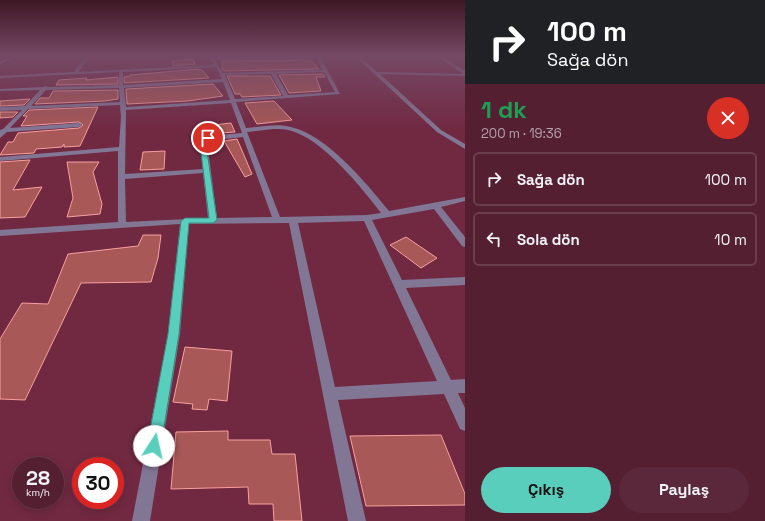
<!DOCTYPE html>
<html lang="tr">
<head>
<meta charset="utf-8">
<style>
  body { margin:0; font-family:"Space Grotesk",sans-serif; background:#5b273a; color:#f1f3f6; height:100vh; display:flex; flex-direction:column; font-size:15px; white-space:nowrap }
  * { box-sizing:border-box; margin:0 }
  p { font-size:13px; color:#b6a2ac }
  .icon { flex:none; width:22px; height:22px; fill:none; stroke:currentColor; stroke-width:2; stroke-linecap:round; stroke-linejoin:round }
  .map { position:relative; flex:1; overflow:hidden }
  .sheet { display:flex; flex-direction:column; background:#551f32; width:300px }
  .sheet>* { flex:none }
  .guide { background:#202124; color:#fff; overflow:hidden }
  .speed { position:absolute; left:12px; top:457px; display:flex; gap:8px; font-size:20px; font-weight:700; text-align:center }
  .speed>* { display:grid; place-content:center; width:52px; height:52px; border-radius:50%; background:#551f32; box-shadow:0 2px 10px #0003,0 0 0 1px #6b3d4d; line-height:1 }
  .speed small { font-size:10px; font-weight:400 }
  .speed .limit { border:6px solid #d22; background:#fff; color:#111 }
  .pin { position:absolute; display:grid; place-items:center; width:34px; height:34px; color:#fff; margin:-17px; border:2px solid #fff; border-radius:50%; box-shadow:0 1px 4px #0007 }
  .me { position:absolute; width:44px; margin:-22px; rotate:10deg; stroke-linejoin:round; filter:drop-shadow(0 0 3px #0008) }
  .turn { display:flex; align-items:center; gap:14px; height:84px; padding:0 16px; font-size:18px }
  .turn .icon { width:52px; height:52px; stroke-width:2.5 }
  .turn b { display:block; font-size:28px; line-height:34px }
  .round { display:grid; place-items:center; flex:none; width:42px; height:42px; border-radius:21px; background:#5b273a }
  .summary { display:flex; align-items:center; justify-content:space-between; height:68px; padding:0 16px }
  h1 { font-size:24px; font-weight:700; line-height:30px; color:#1e9e55 }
  .button { display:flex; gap:8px; margin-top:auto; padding:8px 16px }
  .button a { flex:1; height:46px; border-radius:24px; background:#5acebd; color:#111; font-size:16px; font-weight:700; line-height:46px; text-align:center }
  .button a+a { background:#5b273a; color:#f1f3f6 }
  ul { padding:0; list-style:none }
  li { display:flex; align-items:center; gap:12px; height:54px; margin:0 8px 6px; padding:0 8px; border:2px solid #6b3d4d; border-radius:6px }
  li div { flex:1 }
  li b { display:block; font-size:15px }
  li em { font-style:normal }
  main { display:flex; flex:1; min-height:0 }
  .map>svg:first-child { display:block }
  .building { fill:#a75857; stroke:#f8a19e }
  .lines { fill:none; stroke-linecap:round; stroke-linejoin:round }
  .minor { fill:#817694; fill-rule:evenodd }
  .tertiary { fill:#817694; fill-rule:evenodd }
  .route { fill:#5acebd; stroke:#3a867b }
</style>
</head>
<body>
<main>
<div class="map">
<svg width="465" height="521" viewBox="0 0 465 521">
  <rect width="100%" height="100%" fill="#712942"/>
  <!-- building -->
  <g class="building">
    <path d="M193,59L195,64L173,66L172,61Z"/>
    <path d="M310,60L319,69L224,71L222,69V61Z"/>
    <path d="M198,69L202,70L209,78L124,83V77L130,76V75Z"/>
    <path d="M323,74L325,77H316L321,91L289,93L279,75Z"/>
    <path d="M227,76H270L281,95L242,97L240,94H235Z"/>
    <path d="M118,77V84L56,85L59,80L87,78L86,80Z"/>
    <path d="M213,84L223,96L188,101L127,104L126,89Z"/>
    <path d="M118,90V99L105,101L35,104L40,98H49L53,91Z"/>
    <path d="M30,99L24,105L0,106V101Z"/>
    <path d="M274,101L292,120L257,124L245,103Z"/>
    <path d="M98,107L80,146L64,147V144L62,147L36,149L34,153L0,155L8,142H13L18,133L79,128L83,125L79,122L21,126L27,116H23L29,110Z"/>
    <path d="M0,112H18L13,117L0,118Z"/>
    <path d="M231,123L235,132L219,133L214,125Z"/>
    <path d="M237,139L252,174L245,177L224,141Z"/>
    <path d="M165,151L164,169L140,170L143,152Z"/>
    <path d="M30,160L13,190L42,187L25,217L0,218V162Z"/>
    <path d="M67,162H99L93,172L102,204L100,214L67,217L73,198Z"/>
    <path d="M143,235H161L158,258L151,282L81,283L25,400L0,399V339L22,303L48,304L68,254L138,246Z"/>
    <path d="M406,237L437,258L421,268L390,245Z"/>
    <path d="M185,347L232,351L227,401L209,399L207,410L192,409L193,404L173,402Z"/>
    <path d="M228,431V440H270L272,454H295L302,521H274L273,504H249L248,487L171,489L176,432Z"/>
    <path d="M441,435L465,494V505L366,506L350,436Z"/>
  </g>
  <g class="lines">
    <!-- minor -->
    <g class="minor">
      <path d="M86,56H90L78,72L214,65L209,56H213L214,58L320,56L340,94L236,102L246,128C260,127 277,123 291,127C327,135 367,184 389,211L465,197V201L441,207L465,237V247L462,246L434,209L372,220L402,280L465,277V285L406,288L451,380L465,379V393H458L465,408V431L460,429L444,394L338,400L366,521H348L289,223L189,224L180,334L150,521H132L168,334L180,224L0,236V230L118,222V151L0,161V157L119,147L121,117L120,105L28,109L10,128L79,123L82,125L79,127L7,132L0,138V130L3,129L22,110L0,111V107L25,106L40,90L0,91V89L43,87L46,86L48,87L119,85V72L0,78V76L74,72ZM317,58L322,70L223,73L215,60ZM216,67L222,79L123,85V72ZM324,72L335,92L288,95L276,74ZM271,74L283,96L235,99L225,75ZM223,82L230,100L126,107L124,88ZM119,88L120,102L31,106L46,90ZM231,103L242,133L208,136L202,139L200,144L203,169L125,174L126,110ZM273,129C282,129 289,129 297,133C326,144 362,188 381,213L367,215L280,217L247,132ZM243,137L272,217L217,218L207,141ZM203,173L208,218L126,222L125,179ZM364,221L437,381L335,387L298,223Z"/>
      <path d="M355,56H359L377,72L463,74L437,56H441L465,71V76L380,74L441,130L465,144V149L437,132Z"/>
    </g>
    <!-- tertiary -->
    <path class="tertiary" d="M13,56H18L0,64V61Z"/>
  </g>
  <!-- sky -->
  <linearGradient id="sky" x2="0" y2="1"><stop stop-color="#3e1724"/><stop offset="0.43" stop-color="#754965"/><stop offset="1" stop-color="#754965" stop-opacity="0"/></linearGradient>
  <rect width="465" height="129" fill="url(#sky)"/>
  <!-- route -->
  <path class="route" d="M208,136L211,138L207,141L206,144L217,220L213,223H189L179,334L161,446L159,451L154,453L149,451L147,446L168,334L181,221L185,218H209L200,144L202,139Z"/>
</svg>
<div class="speed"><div>28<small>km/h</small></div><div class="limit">30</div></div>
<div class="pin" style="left:208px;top:138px;background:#d93025"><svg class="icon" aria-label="arrive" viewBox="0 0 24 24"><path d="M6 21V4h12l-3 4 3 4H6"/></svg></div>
<svg class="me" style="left:154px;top:446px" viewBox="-20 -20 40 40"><circle r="19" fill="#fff"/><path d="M0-13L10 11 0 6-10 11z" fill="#5acebd"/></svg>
</div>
<section class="sheet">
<div class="guide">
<div class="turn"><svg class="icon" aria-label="right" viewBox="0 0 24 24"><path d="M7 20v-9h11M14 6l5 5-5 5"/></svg><div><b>100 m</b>Sağa dön</div></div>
</div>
<div class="summary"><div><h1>1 dk</h1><p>200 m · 19:36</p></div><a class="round" style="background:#d93025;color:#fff"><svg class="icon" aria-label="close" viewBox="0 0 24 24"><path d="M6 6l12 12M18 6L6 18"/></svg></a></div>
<ul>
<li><svg class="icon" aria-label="right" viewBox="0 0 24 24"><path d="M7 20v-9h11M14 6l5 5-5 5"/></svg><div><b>Sağa dön</b></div><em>100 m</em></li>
<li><svg class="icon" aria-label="left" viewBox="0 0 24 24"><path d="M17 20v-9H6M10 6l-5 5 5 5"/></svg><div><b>Sola dön</b></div><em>10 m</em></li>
</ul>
<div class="button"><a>Çıkış</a><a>Paylaş</a></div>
</section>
</main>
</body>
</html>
